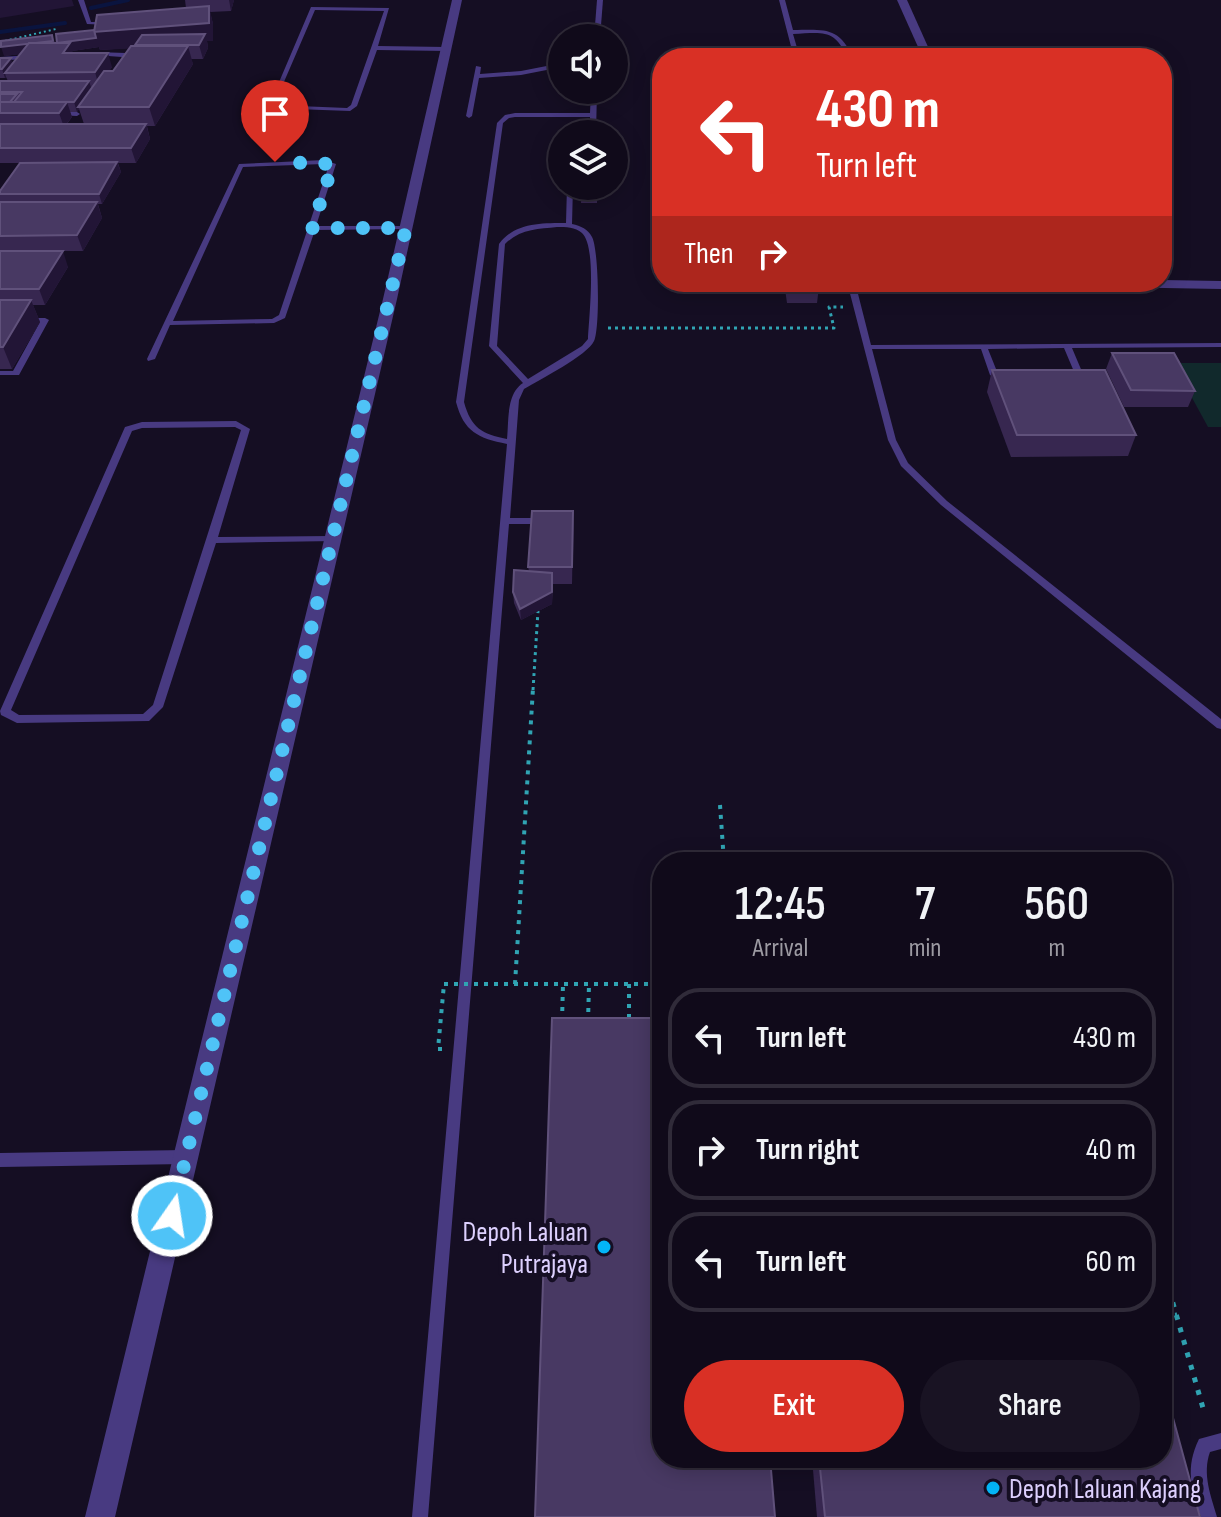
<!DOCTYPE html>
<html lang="en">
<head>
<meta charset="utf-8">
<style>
  body { margin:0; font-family:"Sofia Sans Condensed",sans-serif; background:#191323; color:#f1f3f6; height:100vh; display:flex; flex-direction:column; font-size:30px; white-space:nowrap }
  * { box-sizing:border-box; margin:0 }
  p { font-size:26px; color:#9c9aa2 }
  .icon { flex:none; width:44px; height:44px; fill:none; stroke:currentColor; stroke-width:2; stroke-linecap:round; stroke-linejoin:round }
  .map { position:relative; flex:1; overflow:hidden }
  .sheet { position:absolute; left:652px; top:852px; width:520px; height:616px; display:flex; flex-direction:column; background:#100a1a; border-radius:32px; box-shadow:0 4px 20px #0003,0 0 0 2px #302b39 }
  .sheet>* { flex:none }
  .guide { position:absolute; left:652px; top:48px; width:520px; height:244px; border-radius:32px; box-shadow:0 4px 20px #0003,0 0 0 2px #302b39; background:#d93025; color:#fff; overflow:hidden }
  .controls { position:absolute; left:548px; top:24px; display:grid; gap:16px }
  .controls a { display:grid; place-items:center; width:80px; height:80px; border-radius:50%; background:#100a1a; box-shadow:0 4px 20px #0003,0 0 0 2px #302b39; font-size:40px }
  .pin { position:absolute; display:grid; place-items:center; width:68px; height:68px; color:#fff; margin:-82px -34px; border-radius:50% 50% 50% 0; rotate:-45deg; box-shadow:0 0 8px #0007 }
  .pin .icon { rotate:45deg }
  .me { position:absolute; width:88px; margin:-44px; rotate:13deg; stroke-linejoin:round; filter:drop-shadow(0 0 6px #0008) }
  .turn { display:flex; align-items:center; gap:28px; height:168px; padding:0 32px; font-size:36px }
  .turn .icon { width:104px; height:104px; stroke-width:2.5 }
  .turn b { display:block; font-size:56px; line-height:68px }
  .then { display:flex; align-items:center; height:76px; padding:0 32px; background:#0003; gap:16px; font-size:30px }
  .eta { display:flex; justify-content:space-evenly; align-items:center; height:136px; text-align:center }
  .eta b { font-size:48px; font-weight:600; line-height:56px }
  .action { display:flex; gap:16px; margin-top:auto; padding:16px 32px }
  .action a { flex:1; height:92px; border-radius:48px; background:#d93025; color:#fff; font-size:32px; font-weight:600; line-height:92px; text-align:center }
  .action a+a { background:#191323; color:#f1f3f6 }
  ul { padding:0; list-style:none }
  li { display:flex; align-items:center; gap:24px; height:100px; margin:0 16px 12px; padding:0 16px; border:4px solid #302b39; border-radius:32px }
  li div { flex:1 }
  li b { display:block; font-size:30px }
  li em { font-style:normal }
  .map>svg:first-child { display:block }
  .green { fill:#11292c }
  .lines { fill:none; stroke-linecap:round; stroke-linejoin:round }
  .stream { stroke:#0a143f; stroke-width:4 }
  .path-far3 { stroke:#30a4b3; stroke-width:2; stroke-dasharray:2 3; stroke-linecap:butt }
  .path-far2 { stroke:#30a4b3; stroke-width:3; stroke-dasharray:3 4; stroke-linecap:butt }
  .path-far1 { stroke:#30a4b3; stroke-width:4; stroke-dasharray:4 6; stroke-linecap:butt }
  .path { stroke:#30a4b3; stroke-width:5; stroke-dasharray:5 8; stroke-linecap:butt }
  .lane { fill:#483a81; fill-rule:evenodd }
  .street { fill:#483a81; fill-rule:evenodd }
  .path-bridge { stroke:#30a4b3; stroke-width:4; stroke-dasharray:4 6; stroke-linecap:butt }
  .wall { fill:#372750; fill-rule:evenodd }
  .shaded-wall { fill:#221536 }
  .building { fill:#483963; stroke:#60517b; stroke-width:2 }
  .route { stroke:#4fc3f7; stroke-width:14; stroke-dasharray:0 25.2 }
  .poi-dot { fill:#03b5f7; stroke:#150e23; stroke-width:3 }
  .labels { text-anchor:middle; stroke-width:8; stroke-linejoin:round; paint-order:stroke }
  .near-poi-label { font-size:28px; fill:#ddd0fe; stroke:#150e23; text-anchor:end }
</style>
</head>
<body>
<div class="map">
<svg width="1221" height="1517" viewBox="0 0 1221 1517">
  <rect width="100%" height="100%" fill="#150e23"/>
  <!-- green -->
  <path class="green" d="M1173,363H1221V427H1208Z"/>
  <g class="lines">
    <!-- stream -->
    <g class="stream">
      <path d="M91,8L128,0"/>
      <path d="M0,32L65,23"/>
    </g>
    <!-- path-far3 -->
    <path class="path-far3" d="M0,42L56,29"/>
    <!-- path-far2 -->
    <g class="path-far2">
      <path d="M608,328H834L829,307H843"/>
      <path d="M533,690L538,611"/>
    </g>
    <!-- path-far1 -->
    <g class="path-far1">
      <path d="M720,805L724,862"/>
      <path d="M515,984L533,688"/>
      <path d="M629,984V1021"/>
      <path d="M562,1021L563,984"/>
      <path d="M588,1022L589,984"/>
      <path d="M442,1049H438L444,984"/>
    </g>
    <!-- path -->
    <g class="path">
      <path d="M1162,1265L1205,1415"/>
      <path d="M1162,1316L1177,1315"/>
    </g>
    <!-- lane -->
    <g class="lane">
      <path d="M78,0H84L91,22H108L110,25L87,24Z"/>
      <path d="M597,0H603L600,38H594Z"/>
      <path d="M779,0H785L793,30C824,30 839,26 853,58H847C835,28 822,33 793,34L800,58H794Z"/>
      <path d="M311,7L389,8L378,46L446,47L449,49L446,51L377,50L357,106L350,111L268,108ZM315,10L384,11L351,105L347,108L274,105Z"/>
      <path d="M96,52L126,53L129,55L124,65L121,67L118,65L122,57L94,55Z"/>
      <path d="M33,55L31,58L0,61V57Z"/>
      <path d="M562,63V67L521,75L479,78L472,116L469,118L466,116L476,66L481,67L480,74L521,71Z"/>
      <path d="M591,90H597L596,134H590V117H515L509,118L503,123L464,402C471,428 482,434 507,439C509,421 506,394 523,383L489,346L499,244C514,223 541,223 566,223L567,186H573L572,224C581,226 588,229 592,237C599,250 600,329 594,341C588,355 539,380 524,389L519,400L510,518H543L548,521L543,524H509L428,1517H412L507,444C478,438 464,432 456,402L497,123L505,115L515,113H590ZM557,227C566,227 575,227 582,233C597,247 589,317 588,339L582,346L528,379L497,346L505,244C520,229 538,229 557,227Z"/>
      <path d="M57,112H77L80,114L77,116L55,115L54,114Z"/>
      <path d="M324,160L336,164L316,226H406L409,228L408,229L315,230L285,318L274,323L170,325L155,359L148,361L147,359L239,164ZM324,164L329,165L279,315L272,319L173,321L243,167Z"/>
      <path d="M847,282H855L871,345L1221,343V347L1072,348L1083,374L1077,382H1074L1070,380L1075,374L1064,348L988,349L998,374L1005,379L1001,381L990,375L981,349H872L896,440L908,463L947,501L1221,719V729L1217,728L941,505L901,466L888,440Z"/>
      <path d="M0,318H45L49,320L19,375H0V371H13L40,322H0Z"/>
      <path d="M236,421L250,429L218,537L332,536L335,537V541L216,543L163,707L149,721L17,723L1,715L0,711L125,427L142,422ZM235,427L241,430L153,705L143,714L19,715L11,710L132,431L142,428Z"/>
      <path d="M185,1150L190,1152L192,1157L190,1162L185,1164L0,1167V1153Z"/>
      <path d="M1221,1433V1449L1210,1452C1202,1474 1211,1496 1217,1517H1201C1191,1488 1185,1468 1199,1439Z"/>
    </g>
    <!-- street -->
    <g class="street">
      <path d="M452,0H462L397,299L115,1517H85L383,299Z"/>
      <path d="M897,0H907L933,58H923Z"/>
      <path d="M1162,280L1221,281V289L1049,286L1042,282Z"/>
    </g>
    <!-- path-bridge -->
    <path class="path-bridge" d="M444,984H662"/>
  </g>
  <!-- wall -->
  <g class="wall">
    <path d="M185,0H234L231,11L210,12L213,24V41H207L208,48L203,59H191L193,64L155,126H147L150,139L136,163H118L121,172L102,204H98L102,218L83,251H54L68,267L45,305H33L40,322L12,369H0V191L20,163H0V81H8L6,77L5,78H0V58L13,64L20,54L4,56L52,35L55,43L94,30L186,8ZM99,47L100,50L130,48L113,71H109L112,67L73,53L72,51ZM79,109L84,124H67L72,117L70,112H77Z"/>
    <path d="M578,186H603V189H597V203H581L582,189H578Z"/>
    <path d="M784,282H818L819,287L817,303H787Z"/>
    <path d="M1112,353L1195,391L1188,407H1124L1106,369Z"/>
    <path d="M992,370L1136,435L1128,456L1011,457L987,392Z"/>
    <path d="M573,511L572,584H553L552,604L521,620L514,603L513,592L529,571L528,567Z"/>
    <path d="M812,1458H1162L1200,1517H817Z"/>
  </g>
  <!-- shaded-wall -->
  <g class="shaded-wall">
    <path d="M0,0H72L74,6L0,18Z"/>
    <path d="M229,0H234L231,11Z"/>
    <path d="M209,6L213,24V41H207L208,48L203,59L199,45L100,50L99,47L72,51L74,57L67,67L57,43L94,32Z"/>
    <path d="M52,35L56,50L4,56L1,47Z"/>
    <path d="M188,46L193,64L155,126L149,107Z"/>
    <path d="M108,53L112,67L99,87L95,72Z"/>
    <path d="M11,58L14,68L5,73L6,77L5,78L2,69Z"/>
    <path d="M89,81L92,90L78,107L79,109L77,112L74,102Z"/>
    <path d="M67,102L72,117L64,127L59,113Z"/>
    <path d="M146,124L150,139L136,163L131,148Z"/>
    <path d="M117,162L121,172L102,204L99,194Z"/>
    <path d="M97,202L102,218L83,251L77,235Z"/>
    <path d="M63,251L68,267L45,305L39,289Z"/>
    <path d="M31,300L40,322L12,369L3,347Z"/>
    <path d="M573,511L574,528L572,584V567Z"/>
    <path d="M552,573V604L521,620L520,609Z"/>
  </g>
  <!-- building -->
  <g class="building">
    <path d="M209,6V23L94,32L97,15Z"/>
    <path d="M94,30L96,38L57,43L56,34Z"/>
    <path d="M205,34L199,45H135L142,35Z"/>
    <path d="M52,35L53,41L1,47V41Z"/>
    <path d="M29,43H70L63,53H108L95,72L5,73Z"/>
    <path d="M131,46H188L149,107H78L104,71H113Z"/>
    <path d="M0,58H11L2,69H0Z"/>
    <path d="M0,81H89L74,102H14L22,92H0Z"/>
    <path d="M0,94H17L10,102H0Z"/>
    <path d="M0,102H67L59,113H0Z"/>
    <path d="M0,124H146L131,148H0Z"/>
    <path d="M117,162L99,194H0V191L20,163Z"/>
    <path d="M582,186H597V198H581Z"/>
    <path d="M0,202H97L77,235L0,236Z"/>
    <path d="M0,251H63L39,289H0Z"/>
    <path d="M789,282H818L819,287H789Z"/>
    <path d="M0,300H31L3,347H0Z"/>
    <path d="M1112,353H1174L1195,391L1131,390Z"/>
    <path d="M992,370H1105L1136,435H1017Z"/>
    <path d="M532,511H573L572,567H528Z"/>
    <path d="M514,570L552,573V592L520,609L513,592Z"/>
    <path d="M552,1018H662V1458H770L775,1517H535Z"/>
    <path d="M1162,1407H1170L1200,1517H825L819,1458H1162Z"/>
  </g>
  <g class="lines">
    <!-- route -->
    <path class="route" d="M172,1216L406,228H312L333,164L275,162"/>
  </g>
  <!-- markers -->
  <g class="poi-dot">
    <circle cx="604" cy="1247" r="8"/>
    <circle cx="993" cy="1488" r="8"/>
  </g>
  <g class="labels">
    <!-- near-poi labels -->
    <g class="near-poi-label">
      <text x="588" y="1241">Depoh Laluan<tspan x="588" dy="32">Putrajaya</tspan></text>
      <text x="1009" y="1498" text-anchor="start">Depoh Laluan Kajang</text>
    </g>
  </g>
</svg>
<div class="controls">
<a><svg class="icon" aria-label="sound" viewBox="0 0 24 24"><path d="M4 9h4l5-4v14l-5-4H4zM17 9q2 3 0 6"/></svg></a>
<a><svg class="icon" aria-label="layers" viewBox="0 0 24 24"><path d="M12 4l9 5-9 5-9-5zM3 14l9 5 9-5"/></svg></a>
</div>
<div class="pin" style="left:275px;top:162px;background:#d93025"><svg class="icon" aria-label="arrive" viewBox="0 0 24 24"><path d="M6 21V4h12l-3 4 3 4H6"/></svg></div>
<svg class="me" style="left:172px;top:1216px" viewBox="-20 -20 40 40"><circle r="17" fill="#4fc3f7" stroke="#fff" stroke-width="3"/><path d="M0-11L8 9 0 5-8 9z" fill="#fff"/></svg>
<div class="guide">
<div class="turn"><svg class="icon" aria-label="left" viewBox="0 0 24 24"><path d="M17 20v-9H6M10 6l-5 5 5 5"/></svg><div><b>430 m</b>Turn left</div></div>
<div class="then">Then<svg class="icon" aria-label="right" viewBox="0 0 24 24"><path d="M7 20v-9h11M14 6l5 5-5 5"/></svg></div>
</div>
<section class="sheet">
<div class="eta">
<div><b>12:45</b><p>Arrival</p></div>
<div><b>7</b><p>min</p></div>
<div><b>560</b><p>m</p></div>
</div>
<ul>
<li><svg class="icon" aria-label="left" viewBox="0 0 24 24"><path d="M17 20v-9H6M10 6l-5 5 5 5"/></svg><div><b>Turn left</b></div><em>430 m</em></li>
<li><svg class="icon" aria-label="right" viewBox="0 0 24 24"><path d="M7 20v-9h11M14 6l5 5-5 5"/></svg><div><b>Turn right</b></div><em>40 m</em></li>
<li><svg class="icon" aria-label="left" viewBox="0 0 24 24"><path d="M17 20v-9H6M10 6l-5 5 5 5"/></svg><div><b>Turn left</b></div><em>60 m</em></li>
</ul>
<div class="action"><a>Exit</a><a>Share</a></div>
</section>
</div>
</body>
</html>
